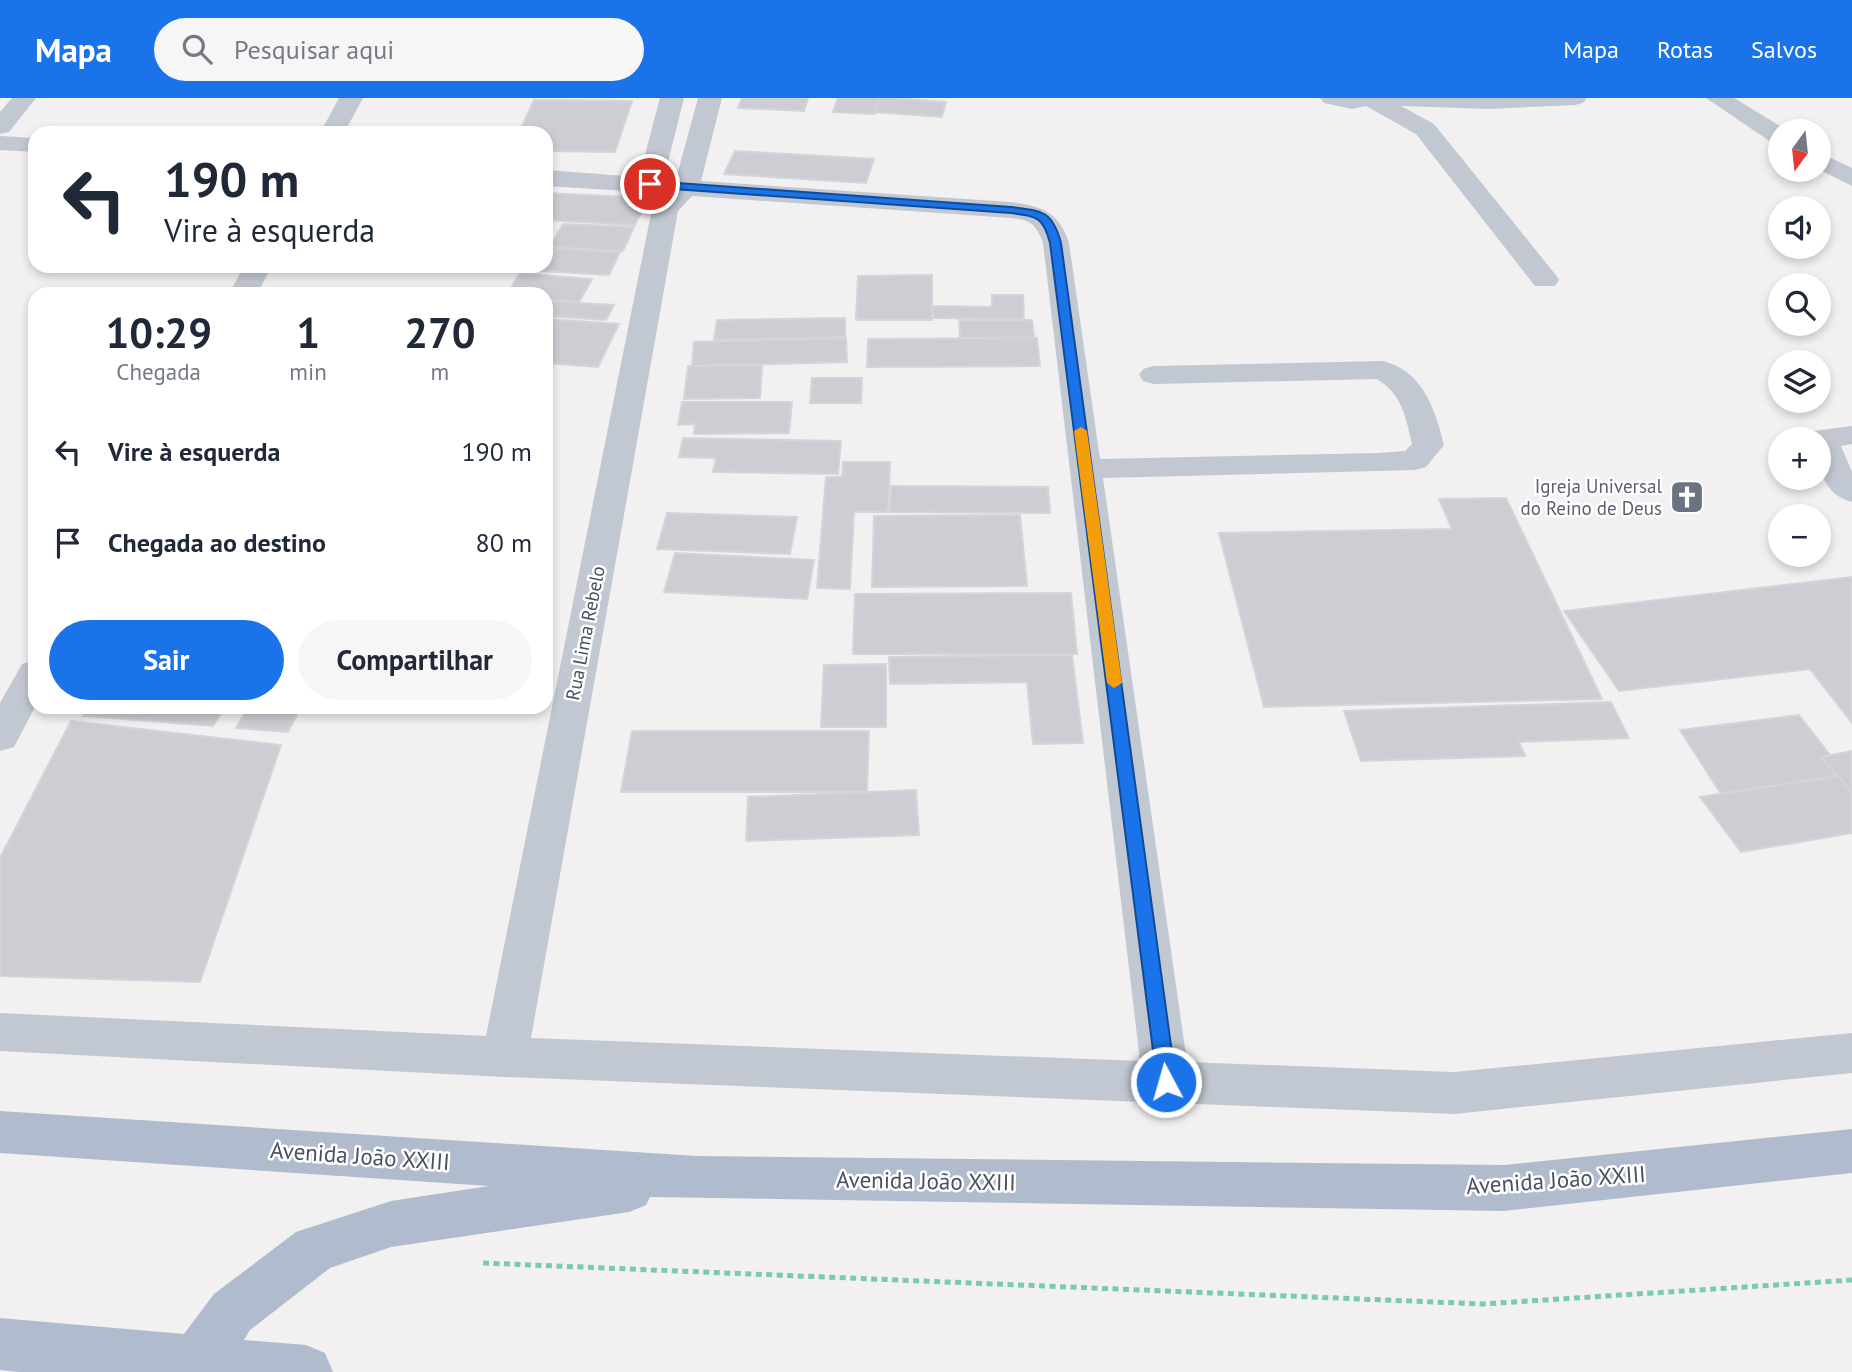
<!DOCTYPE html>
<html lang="pt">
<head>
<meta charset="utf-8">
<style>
  body { margin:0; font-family:"PT Sans",sans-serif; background:#f6f6f7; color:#1f2937; height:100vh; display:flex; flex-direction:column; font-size:26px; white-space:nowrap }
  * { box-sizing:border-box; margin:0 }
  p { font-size:23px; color:#747a83 }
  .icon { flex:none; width:38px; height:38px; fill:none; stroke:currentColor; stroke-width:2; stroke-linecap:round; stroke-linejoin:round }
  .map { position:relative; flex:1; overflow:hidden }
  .sheet { position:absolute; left:28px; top:189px; width:525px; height:427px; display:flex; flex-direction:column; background:#fff; border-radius:21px; box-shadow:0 4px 10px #0003 }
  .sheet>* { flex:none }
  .hud { position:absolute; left:28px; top:28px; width:525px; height:147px; border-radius:21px; box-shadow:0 4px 10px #0003; background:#fff; color:#1f2937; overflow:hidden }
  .needle { width:46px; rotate:195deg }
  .controls { position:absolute; left:1768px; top:21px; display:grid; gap:14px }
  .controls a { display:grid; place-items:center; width:63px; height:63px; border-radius:50%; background:#fff; box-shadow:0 4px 10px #0003; font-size:35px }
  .pin { position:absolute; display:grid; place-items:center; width:60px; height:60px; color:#fff; margin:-30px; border:4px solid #fff; border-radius:50%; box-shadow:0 2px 7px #0007 }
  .me { position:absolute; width:77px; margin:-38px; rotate:354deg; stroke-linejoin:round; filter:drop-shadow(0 0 5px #0008) }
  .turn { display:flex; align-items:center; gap:24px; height:147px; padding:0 21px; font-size:32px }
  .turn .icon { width:91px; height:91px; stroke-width:2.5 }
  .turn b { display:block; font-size:49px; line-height:60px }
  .eta { display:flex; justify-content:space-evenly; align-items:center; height:119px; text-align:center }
  .eta b { font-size:42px; font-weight:700; line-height:49px }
  .button { display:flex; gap:14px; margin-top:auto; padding:14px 21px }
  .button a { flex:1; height:80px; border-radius:42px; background:#1a73e8; color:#fff; font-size:28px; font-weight:700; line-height:80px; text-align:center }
  .button a+a { background:#f6f6f7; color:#1f2937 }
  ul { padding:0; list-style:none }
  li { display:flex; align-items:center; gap:21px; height:91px; padding:0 21px }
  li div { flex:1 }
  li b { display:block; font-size:26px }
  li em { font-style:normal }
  header { display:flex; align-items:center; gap:42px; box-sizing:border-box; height:98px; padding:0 35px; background:#1a73e8; color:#fff }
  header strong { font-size:33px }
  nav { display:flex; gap:38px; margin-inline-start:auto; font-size:24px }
  .search { width:490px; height:63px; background:#f6f6f7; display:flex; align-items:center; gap:18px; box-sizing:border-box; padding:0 24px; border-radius:38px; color:#747a83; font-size:26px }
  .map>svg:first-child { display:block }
  .building { fill:#cdced4; stroke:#d4d5db; stroke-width:2 }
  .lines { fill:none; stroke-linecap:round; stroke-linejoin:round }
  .path { stroke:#78ccab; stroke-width:5; stroke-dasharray:6 4.5; stroke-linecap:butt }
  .minor { fill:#c1c8d1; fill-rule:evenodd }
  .major { fill:#b0bcce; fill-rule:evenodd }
  .route { fill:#1a73e8; stroke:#114b97; stroke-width:2 }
  .slow { fill:#f59e0b }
  .labels { text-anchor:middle; stroke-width:5; stroke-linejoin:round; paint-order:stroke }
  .worship-label { font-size:19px; fill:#5b616d; stroke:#fff; text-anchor:end }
  .street-label { font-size:19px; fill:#48515d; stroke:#fff }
  .near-street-label { font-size:23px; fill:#48515d; stroke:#fff }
</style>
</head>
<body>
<header>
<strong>Mapa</strong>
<div class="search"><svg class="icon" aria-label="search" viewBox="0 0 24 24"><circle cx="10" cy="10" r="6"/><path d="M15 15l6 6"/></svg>Pesquisar aqui</div>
<nav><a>Mapa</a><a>Rotas</a><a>Salvos</a></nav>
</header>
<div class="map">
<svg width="1852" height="1274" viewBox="0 0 1852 1274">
  <rect width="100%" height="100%" fill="#f2f0f0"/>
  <!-- building -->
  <g class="building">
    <path d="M742,0H808L804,13L738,10Z"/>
    <path d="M838,0H880L875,16L833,14Z"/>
    <path d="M880,0H891L946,4L942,19L875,14Z"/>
    <path d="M534,2L632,3L615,54L546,53V35H519Z"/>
    <path d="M735,53L874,61L866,85L724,76Z"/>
    <path d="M546,95L648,100L635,127L546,122Z"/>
    <path d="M563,126L634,129L623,153L550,149Z"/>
    <path d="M546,150L620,154L609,177L522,172L524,168H546Z"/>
    <path d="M520,175L592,181L579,204L546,202V196H507Z"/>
    <path d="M932,177V222H856L858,178Z"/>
    <path d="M992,197H1023L1024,221L933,220V208L992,209Z"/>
    <path d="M546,203L614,207L606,222L546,218Z"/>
    <path d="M845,220V239L714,242L717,222Z"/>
    <path d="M546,221L619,226L598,269L546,265Z"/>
    <path d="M959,222H1032L1034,239L960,240Z"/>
    <path d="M846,240L847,264L692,268L694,244Z"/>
    <path d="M1037,240L1040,268L867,269L868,241Z"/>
    <path d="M762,267L760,300L684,301L688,268Z"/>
    <path d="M812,280H862L861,305H810Z"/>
    <path d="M682,304H792L789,335L694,336L695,326L678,327Z"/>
    <path d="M683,340L841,343L838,376L713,374L716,360L679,359Z"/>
    <path d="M843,364H890L888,414H854L850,491L817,490L826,379H842Z"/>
    <path d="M891,388L1048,389L1050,415L890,414Z"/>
    <path d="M1506,400L1602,601L1264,609L1219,435L1452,431L1439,401Z"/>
    <path d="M667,415L797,419L790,456L657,451Z"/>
    <path d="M1020,417L1027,488L872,489L874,418Z"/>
    <path d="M675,455L814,462L807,501L664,494Z"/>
    <path d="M1852,479V625L1810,571L1619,593L1564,513Z"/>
    <path d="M1071,495L1077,556H853L855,496Z"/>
    <path d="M1072,557L1083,645L1033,646L1027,584L890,586L889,559Z"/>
    <path d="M886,566V629H821L824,567Z"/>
    <path d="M1611,604L1629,640L1519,644L1525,658L1361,663L1344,613Z"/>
    <path d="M89,609H233L231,612H223L213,628L83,618Z"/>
    <path d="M248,609H301L288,634L236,630Z"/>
    <path d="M1799,617L1830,657L1821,659L1838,678L1721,696L1680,632Z"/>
    <path d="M71,623L281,647L200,884L0,878V760Z"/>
    <path d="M632,633H869L867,694H621Z"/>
    <path d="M1852,653V695L1821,659Z"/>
    <path d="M1838,678L1852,695V735L1741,754L1700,699Z"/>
    <path d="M916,692L919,737L746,743L748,699Z"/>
  </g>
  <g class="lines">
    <!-- path -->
    <path class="path" d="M483,1165L1483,1206L1852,1182"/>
    <!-- minor -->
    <g class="minor">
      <path d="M12,0H36L9,34L0,36V14Z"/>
      <path d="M339,0H363L344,35H320Z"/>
      <path d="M660,0H684L664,80L676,81L698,0H722L701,83L1011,104C1042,108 1059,114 1069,145L1100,361L1378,355L1405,353L1412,346C1406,320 1402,296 1377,281L1154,286L1143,283L1139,277L1143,271L1154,268L1383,263C1423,273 1435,311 1444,347L1426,369L1415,372L1103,380L1187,964L1454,974L1852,935V975L1454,1016L505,979L0,953V915L486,938L652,111L642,94L546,88V72L639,79ZM692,98L1011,120C1030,122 1036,126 1043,145L1140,963L531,940L678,113Z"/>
      <path d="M1320,0H1587L1583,5L1575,7L1489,11L1401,8L1434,26L1555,176L1559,182L1555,188H1535L1416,36L1366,8L1352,11L1324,5Z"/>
      <path d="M1706,0H1734L1788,33H1780V46L1771,44Z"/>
      <path d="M0,38L35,40V54L0,52Z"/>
      <path d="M1818,54L1852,70V88L1818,71Z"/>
      <path d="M244,168H272L257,196H229Z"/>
      <path d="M1852,328V346L1841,348L1852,374V404C1821,396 1818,368 1818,341L1809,340L1814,333Z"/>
      <path d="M35,562V609L14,649L0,653V605L22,566Z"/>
    </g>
    <!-- major -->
    <path class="major" d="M0,1013L697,1058L1504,1067L1852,1031V1075L1504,1113L650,1099L646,1107L629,1114L391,1149L330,1170L250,1232L244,1242L306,1247L325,1255L333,1274H19L0,1272V1220L184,1236L214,1196L296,1134L391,1103L489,1088L0,1055Z"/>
  </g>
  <!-- route -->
  <path class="route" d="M650,83L1011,109C1042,113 1052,112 1061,145L1176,984L1173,989L1166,992L1160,989L1157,984L1050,145C1043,118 1037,119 1011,115L646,89V84Z"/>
  <!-- slow -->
  <path class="slow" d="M1081,329L1087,333L1122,585L1114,590L1107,585L1074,333Z"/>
  <!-- icons -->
  <defs>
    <g id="church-square" transform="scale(1.75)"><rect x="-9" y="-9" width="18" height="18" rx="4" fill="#6b7280" stroke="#fff"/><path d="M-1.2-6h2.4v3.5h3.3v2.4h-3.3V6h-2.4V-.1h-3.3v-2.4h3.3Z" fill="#fff"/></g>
  </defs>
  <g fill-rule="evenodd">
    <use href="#church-square" x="1687" y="399"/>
  </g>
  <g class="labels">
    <!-- worship labels -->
    <g class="worship-label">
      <text x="1662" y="395">Igreja Universal<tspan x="1662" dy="22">do Reino de Deus</tspan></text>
    </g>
    <!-- street labels -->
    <g class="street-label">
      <text transform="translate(585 535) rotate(-79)" y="7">Rua Lima Rebelo</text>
    </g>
    <!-- near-street labels -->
    <g class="near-street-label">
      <text transform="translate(360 1058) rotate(4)" y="8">Avenida João XXIII</text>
      <text transform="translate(1556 1082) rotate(-4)" y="8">Avenida João XXIII</text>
      <text transform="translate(926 1083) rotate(1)" y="8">Avenida João XXIII</text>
    </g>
  </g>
</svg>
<div class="controls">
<a><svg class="needle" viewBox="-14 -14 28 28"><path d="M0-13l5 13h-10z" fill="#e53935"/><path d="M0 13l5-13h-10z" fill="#747a83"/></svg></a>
<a><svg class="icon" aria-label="sound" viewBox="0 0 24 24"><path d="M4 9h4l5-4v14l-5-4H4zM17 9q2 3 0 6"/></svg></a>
<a><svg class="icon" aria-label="search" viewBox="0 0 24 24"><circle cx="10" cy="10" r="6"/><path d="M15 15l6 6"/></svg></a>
<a><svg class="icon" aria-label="layers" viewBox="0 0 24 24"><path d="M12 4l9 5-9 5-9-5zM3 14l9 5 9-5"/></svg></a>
<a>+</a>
<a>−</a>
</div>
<div class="pin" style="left:650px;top:86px;background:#d93025"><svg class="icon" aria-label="arrive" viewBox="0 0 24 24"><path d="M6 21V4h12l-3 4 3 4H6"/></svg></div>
<svg class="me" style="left:1166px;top:984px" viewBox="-20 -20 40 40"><circle r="17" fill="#1a73e8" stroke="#fff" stroke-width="3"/><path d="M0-11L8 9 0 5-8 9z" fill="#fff"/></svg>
<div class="hud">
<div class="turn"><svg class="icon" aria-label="left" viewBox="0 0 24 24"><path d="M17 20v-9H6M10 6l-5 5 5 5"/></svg><div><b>190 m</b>Vire à esquerda</div></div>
</div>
<section class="sheet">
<div class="eta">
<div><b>10:29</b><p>Chegada</p></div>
<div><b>1</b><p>min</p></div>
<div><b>270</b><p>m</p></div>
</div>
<ul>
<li><svg class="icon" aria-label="left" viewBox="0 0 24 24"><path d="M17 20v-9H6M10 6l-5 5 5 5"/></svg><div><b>Vire à esquerda</b></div><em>190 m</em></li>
<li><svg class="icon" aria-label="arrive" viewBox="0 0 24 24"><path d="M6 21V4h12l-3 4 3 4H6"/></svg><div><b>Chegada ao destino</b></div><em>80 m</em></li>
</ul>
<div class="button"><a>Sair</a><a>Compartilhar</a></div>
</section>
</div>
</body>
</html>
